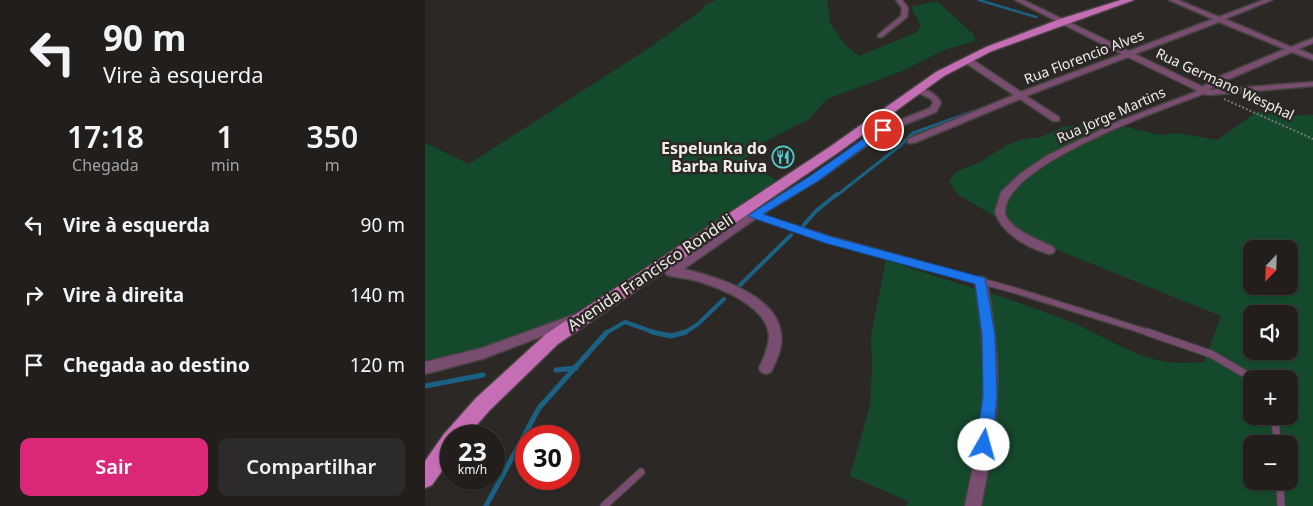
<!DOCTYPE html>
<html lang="pt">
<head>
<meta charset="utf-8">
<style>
  body { margin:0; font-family:"Noto Sans",sans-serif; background:#2d2b29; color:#f1f3f6; height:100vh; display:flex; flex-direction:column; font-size:19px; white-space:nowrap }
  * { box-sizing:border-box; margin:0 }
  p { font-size:16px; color:#a2a2a3 }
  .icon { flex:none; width:28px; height:28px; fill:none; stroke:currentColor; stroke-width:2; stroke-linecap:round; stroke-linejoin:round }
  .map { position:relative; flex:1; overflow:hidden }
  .sheet { display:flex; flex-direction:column; background:#211e1c; width:425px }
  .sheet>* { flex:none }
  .guide { background:#211e1c; color:#f1f3f6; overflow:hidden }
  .needle { width:32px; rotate:203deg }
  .buttons { position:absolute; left:818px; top:240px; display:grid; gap:10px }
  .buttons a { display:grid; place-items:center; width:55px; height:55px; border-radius:10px; background:#211e1c; box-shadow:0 1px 4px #0004,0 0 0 1px #3e3c3b; font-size:25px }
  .speed { position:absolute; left:15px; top:425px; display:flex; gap:10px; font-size:25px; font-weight:700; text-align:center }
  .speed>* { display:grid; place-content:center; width:65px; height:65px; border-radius:50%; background:#211e1c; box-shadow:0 1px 4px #0004,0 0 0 1px #3e3c3b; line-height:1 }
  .speed small { font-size:12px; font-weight:400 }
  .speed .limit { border:8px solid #d22; background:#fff; color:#111 }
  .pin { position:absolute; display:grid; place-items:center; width:42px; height:42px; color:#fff; margin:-21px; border:2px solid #fff; border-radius:50%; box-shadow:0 1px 5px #0007 }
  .me { position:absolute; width:55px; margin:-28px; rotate:7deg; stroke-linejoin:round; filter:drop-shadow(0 0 4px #0008) }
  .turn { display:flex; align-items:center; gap:18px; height:105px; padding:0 20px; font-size:22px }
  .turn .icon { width:65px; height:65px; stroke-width:2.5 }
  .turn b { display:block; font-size:35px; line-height:42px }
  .eta { display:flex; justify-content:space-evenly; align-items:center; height:85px; text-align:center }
  .eta b { font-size:30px; font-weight:600; line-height:35px }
  .primary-button { display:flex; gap:10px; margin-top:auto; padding:10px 20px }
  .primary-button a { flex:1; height:58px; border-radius:10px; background:#db2777; color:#fff; font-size:20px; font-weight:600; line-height:58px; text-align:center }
  .primary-button a+a { background:#2d2b29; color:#f1f3f6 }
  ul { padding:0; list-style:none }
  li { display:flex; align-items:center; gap:15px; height:70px; padding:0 20px }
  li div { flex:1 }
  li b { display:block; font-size:19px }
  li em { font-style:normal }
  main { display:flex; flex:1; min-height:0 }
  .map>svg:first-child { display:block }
  .green { fill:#14492c; fill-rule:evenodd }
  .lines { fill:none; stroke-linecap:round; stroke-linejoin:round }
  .stream-far3 { stroke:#1a6183; stroke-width:2.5 }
  .stream-far2 { stroke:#1a6183; stroke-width:3 }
  .stream-far1 { stroke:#1a6183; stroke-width:4 }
  .stream { stroke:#1a6183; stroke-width:5 }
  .lane-far1-casing { stroke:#474341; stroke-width:8 }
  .lane-casing { stroke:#474341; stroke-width:9 }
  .street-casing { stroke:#474341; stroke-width:3 }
  .primary-casing { stroke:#474341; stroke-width:3 }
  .path { stroke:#797673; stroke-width:2; stroke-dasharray:2 2; stroke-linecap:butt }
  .lane-far1 { stroke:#784d6f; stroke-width:5.5 }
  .lane { stroke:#784d6f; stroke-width:7 }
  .street { fill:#784d6f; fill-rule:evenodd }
  .primary { fill:#c56db5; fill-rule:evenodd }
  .route { fill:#1a73e8; stroke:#114b97 }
  .labels { text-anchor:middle; stroke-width:5; stroke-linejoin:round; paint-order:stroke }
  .far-street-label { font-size:14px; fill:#efecea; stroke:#2c2825 }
  .poi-label { font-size:16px; font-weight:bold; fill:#efecea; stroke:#2c2825; text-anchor:end }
  .street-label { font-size:16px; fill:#efecea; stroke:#2c2825 }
</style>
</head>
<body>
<main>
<section class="sheet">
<div class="guide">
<div class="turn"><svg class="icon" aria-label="left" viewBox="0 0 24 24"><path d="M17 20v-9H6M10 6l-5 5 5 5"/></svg><div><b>90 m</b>Vire à esquerda</div></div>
</div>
<div class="eta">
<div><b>17:18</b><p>Chegada</p></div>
<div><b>1</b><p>min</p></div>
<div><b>350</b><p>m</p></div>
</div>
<ul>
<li><svg class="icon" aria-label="left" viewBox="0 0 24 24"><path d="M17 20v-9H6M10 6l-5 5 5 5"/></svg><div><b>Vire à esquerda</b></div><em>90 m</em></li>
<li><svg class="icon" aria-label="right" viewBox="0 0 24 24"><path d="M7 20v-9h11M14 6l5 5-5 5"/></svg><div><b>Vire à direita</b></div><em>140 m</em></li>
<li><svg class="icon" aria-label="arrive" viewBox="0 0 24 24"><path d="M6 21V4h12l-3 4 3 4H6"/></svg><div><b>Chegada ao destino</b></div><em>120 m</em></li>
</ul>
<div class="primary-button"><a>Sair</a><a>Compartilhar</a></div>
</section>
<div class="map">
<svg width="888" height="506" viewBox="0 0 888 506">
  <rect width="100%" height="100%" fill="#2c2825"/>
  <!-- green -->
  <g class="green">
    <path d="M291,0H402L405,22L420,45L434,56L492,32L496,26L486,7L512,1L549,35L550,41L519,50L477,71L402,99L384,119L330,147L320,162L353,181L140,324L0,369V143L44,164L227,46L277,10L279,5Z"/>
    <path d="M833,111L854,116L888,115V506H481L483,501L425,476L445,405L447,368L446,335L461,260C520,280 582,297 641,320C693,341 719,369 779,362L796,316L615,243L532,194L524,181L531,172L553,163L582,145L599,139L616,137L638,127L664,124L697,126L735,135L752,133L792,140ZM826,249H864V286H826ZM826,314H864V351H826ZM826,379H864V416H826ZM826,444H864V481H826Z"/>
  </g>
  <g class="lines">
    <!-- stream-far3 -->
    <path class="stream-far3" d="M554,0L611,17"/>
    <!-- stream-far2 -->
    <path class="stream-far2" d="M411,196L476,145L488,133L564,106"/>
    <!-- stream-far1 -->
    <g class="stream-far1">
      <path d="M378,226L391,211L412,194"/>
      <path d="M312,288L366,235"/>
      <path d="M181,333L200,322L231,333"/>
      <path d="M259,333L273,324L299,299"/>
    </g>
    <!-- stream -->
    <g class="stream">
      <path d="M227,332L246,336L261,332"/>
      <path d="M131,370L151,368"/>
      <path d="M0,386L58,375"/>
      <path d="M61,506L114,408L182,332"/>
    </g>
    <!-- lane-far1 casing -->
    <g class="lane-far1-casing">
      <path id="lane-far1" d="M329,215L401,238L592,291L725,333"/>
    </g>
    <!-- lane casing -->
    <g class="lane-casing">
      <g id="lane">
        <path d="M722,332L786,354L829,379"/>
        <path d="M849,416L853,444"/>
        <path d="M855,481L856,506"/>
        <path d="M179,506L216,472"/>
      </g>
    </g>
    <!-- street casing -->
    <g class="street-casing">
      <g id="street">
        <path d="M471,0H477L483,8L482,17L457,37H453V35L476,16L477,8Z"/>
        <path d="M590,0H598L704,51L788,19L744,0H753L794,17L838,0H847L800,19L866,47L888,38V43L873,49L888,55V60L867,52L790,85L784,90L888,82V86L784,95L779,94C740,108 579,165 580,212C581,228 616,241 628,247L630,250L628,253L624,254C603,248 577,234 570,212L576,192L595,174L623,155L694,121L773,91L703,57L601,96L634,117V121H628L595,99L489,143H483V139L589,95L539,62V58H545L596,92L697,54ZM794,22L860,49L784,81L778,87L710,54Z"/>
        <path d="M489,87C499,87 512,94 516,103L511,112L461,132L392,181L333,217L259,269C292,277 353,295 356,335C358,348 351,361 346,372L341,374L336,372L334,368C339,358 344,346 344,335C341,306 296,288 272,281C262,278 252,278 242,275L240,272L242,269L325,213L386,177L455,128L505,108L508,103L506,99L489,91Z"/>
        <path d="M556,277L560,278L562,281C568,319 574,357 572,396C571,433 563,470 556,506H540C547,470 556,433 558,396C560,357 556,319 550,281L552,278Z"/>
        <path d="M148,315L152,317L154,320L152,323L57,359L0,374V362L57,348Z"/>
      </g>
    </g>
    <!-- primary casing -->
    <g class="primary-casing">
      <path id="primary" d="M696,0H709L567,51L519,76L414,152L133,344L65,410L42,436H26V458L7,485L0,488V461L19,434L51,398L121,334L406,146L511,72L561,47L635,19Z"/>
    </g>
    <!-- path -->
    <path class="path" d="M799,99L888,139"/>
    <!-- lane-far1 -->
    <use href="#lane-far1" class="lane-far1"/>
    <!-- lane -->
    <use href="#lane" class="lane"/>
    <!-- street -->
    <use href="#street" class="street"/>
    <!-- primary -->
    <use href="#primary" class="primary"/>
  </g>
  <!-- route -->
  <path class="route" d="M454,128L462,130L393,181L338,214L407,237L560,278L570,335L572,396L567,445L564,450L559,453L554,450L551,445L558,396L557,335L550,284L400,243L325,217L324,215L385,176Z"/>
  <!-- icons -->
  <defs>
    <g id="restaurant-ring" transform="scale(1.125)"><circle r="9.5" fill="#2c2825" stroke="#51ccd1" stroke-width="1.5"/><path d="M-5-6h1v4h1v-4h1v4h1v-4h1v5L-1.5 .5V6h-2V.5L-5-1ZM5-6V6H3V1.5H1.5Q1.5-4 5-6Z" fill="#51ccd1"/></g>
  </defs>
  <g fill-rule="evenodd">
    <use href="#restaurant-ring" x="358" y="157"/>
  </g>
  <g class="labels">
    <!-- far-street labels -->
    <g class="far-street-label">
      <text transform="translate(659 57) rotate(-21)" y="5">Rua Florencio Alves</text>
      <text transform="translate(800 84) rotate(25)" y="5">Rua Germano Wesphal</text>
      <text transform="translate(686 115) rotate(-24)" y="5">Rua Jorge Martins</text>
    </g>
    <!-- poi labels -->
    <g class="poi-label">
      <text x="342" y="154">Espelunka do<tspan x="342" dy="18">Barba Ruiva</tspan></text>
    </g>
    <!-- street labels -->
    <g class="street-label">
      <text transform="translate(225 272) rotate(-34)" y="6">Avenida Francisco Rondeli</text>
    </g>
  </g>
</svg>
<div class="buttons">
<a><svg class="needle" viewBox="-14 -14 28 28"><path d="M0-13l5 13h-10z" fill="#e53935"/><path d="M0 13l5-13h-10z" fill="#a2a2a3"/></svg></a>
<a><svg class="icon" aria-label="sound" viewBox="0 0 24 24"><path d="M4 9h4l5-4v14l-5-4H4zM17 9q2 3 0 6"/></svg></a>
<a>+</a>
<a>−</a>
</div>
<div class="speed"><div>23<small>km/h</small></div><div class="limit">30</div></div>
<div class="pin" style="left:458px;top:130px;background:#d93025"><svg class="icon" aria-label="arrive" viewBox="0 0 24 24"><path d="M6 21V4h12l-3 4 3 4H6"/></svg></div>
<svg class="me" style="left:559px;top:445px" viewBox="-20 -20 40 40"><circle r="19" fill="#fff"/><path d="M0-13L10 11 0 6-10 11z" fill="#1a73e8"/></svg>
</div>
</main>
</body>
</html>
